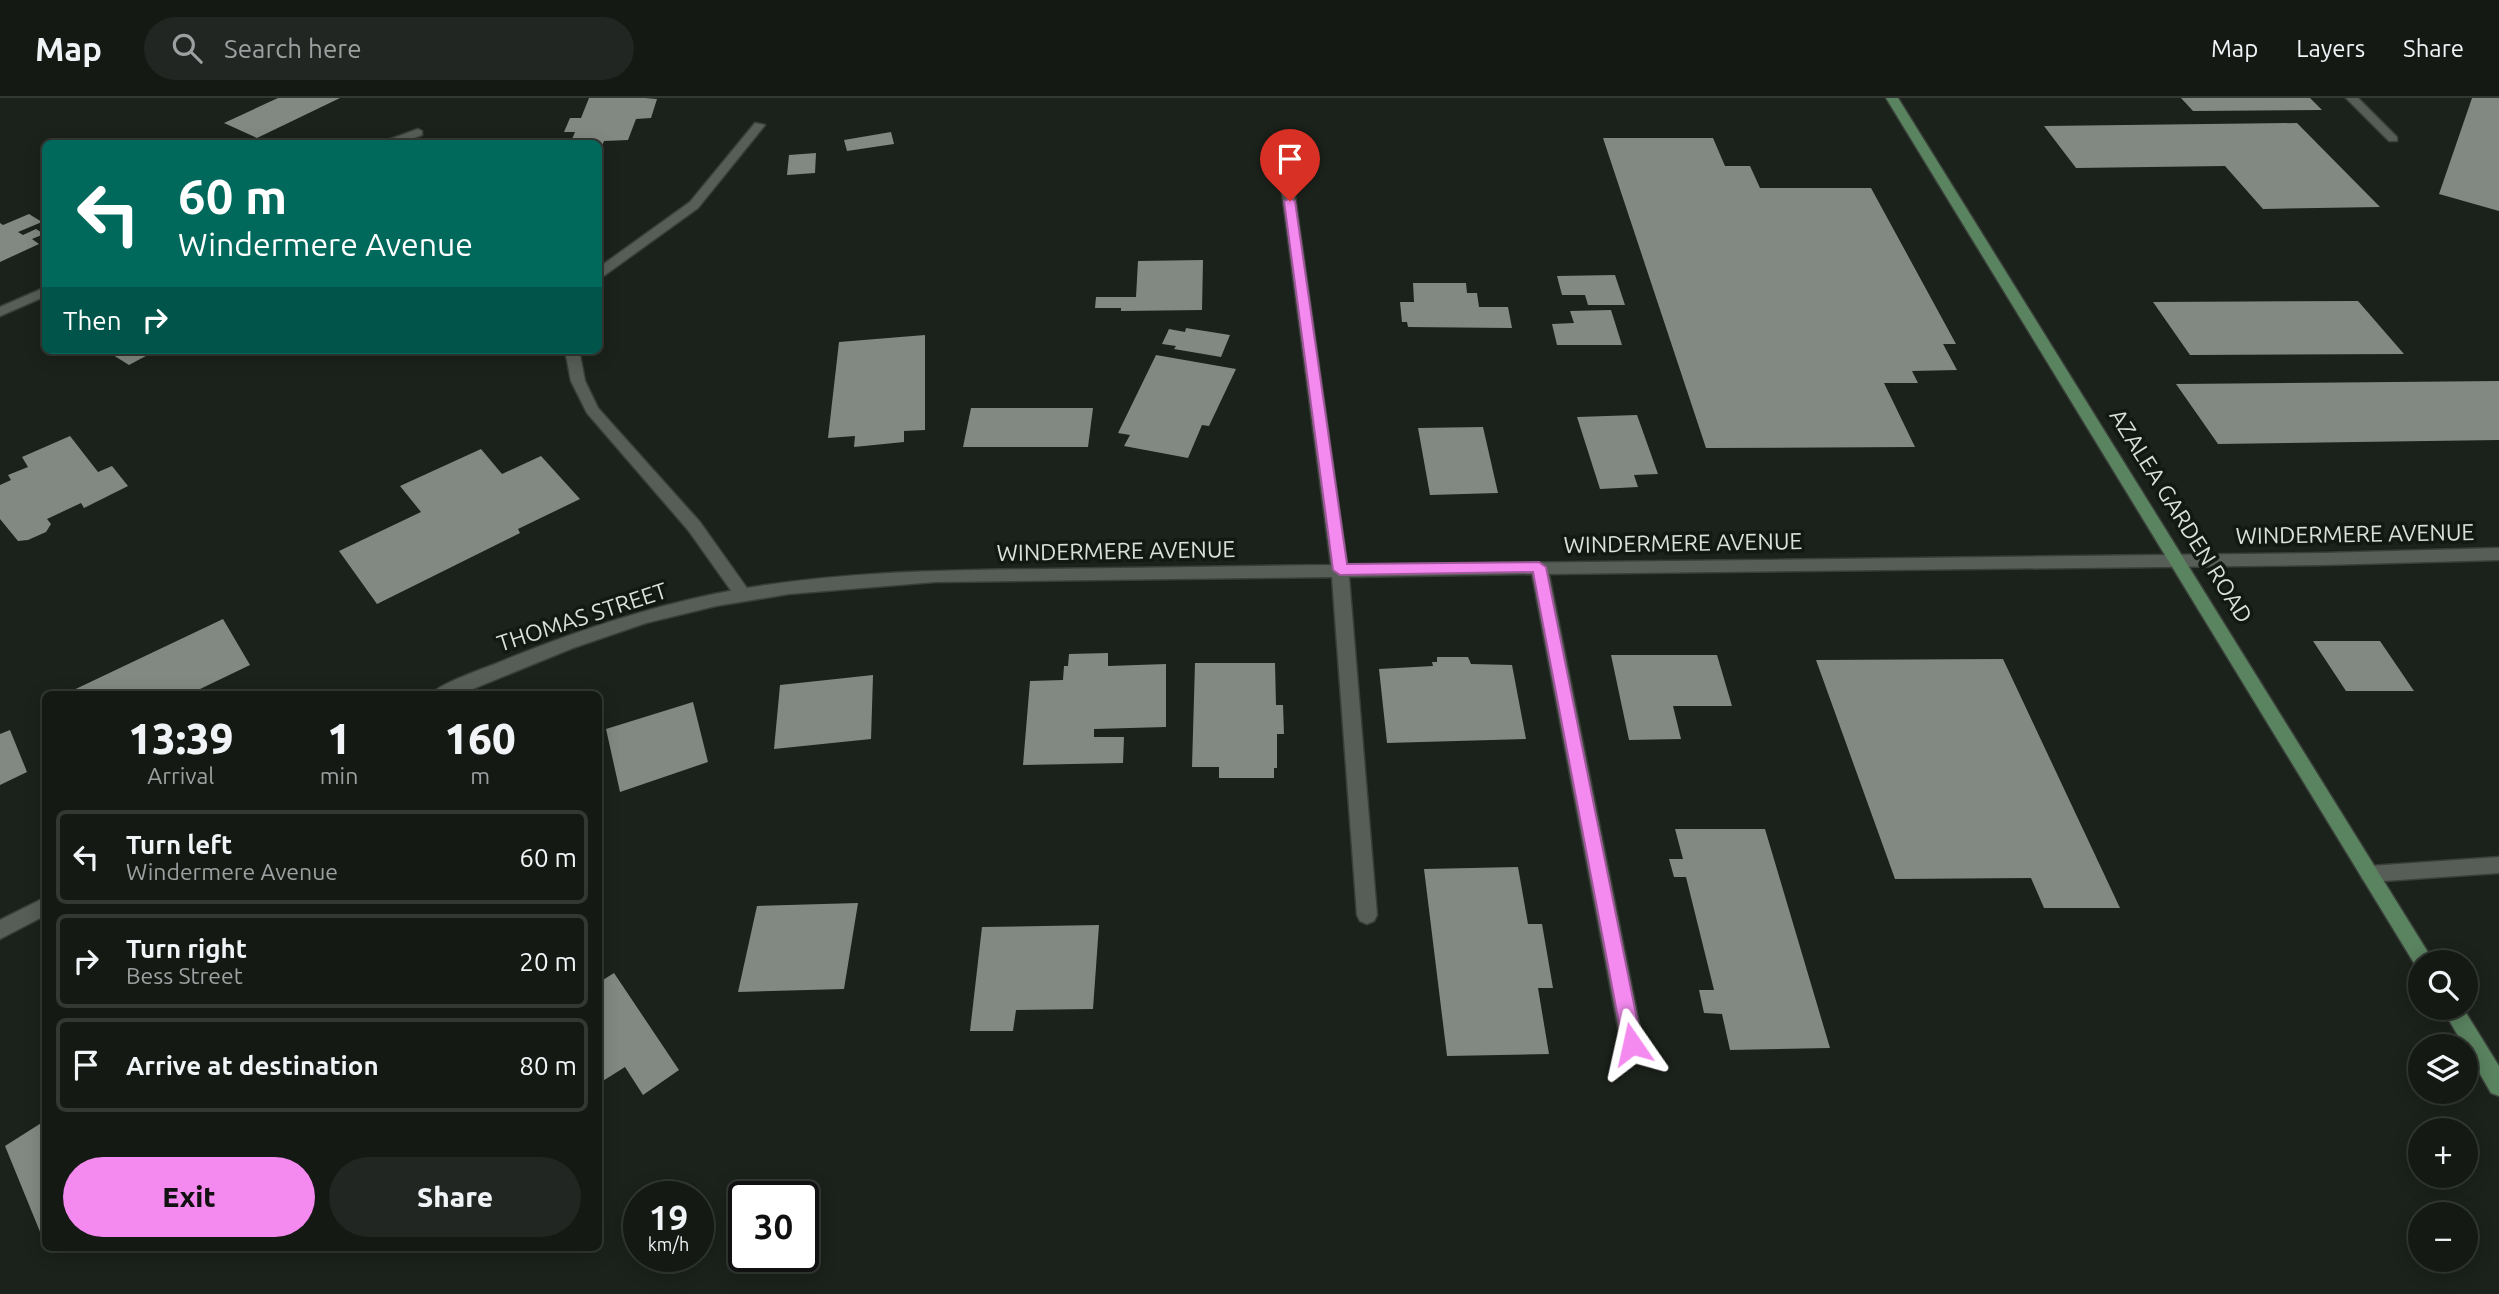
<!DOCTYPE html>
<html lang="en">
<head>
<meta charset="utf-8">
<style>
  body { margin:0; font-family:Ubuntu,sans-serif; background:#212622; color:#f1f3f6; height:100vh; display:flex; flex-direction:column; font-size:26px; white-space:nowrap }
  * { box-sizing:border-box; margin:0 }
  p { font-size:23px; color:#9da0a0 }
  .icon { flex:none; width:38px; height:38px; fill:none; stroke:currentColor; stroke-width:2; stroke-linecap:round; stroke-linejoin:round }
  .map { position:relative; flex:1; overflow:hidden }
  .sheet { position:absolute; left:42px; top:593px; width:560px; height:560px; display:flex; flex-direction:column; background:#141914; border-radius:10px; box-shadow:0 4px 18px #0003,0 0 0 2px #333834 }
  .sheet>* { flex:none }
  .top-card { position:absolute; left:42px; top:42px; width:560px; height:214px; border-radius:10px; box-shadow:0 4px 18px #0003,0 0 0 2px #333834; background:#00695c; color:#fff; overflow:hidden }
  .fabs { position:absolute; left:2408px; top:852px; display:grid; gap:14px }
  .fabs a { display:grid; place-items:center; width:70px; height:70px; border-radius:50%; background:#141914; box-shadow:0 4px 18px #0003,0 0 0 2px #333834; font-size:35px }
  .speed { position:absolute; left:623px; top:1083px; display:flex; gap:14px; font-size:35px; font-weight:700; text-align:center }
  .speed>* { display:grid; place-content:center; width:91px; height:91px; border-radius:50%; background:#141914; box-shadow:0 4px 18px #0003,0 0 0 2px #333834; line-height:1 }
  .speed small { font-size:18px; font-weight:400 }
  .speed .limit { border:4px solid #111; border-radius:10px; background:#fff; color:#111 }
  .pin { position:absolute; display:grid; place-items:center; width:60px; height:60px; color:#fff; margin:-72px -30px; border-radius:50% 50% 50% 0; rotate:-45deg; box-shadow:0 0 7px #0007 }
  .pin .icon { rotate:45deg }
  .me { position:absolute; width:77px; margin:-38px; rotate:349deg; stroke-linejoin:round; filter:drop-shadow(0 0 5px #0008) }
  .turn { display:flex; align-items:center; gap:24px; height:147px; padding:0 21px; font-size:32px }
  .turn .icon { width:91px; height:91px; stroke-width:2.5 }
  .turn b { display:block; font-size:49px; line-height:60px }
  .then { display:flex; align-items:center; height:66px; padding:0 21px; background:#0003; gap:14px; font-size:26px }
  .eta { display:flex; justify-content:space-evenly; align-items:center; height:119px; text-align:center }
  .eta b { font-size:42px; font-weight:800; line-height:49px }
  .action { display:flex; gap:14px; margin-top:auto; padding:14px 21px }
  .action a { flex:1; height:80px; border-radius:42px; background:#f489ef; color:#111; font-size:28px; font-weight:800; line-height:80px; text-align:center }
  .action a+a { background:#212622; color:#f1f3f6 }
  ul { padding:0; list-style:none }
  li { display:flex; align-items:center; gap:21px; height:94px; margin:0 14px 10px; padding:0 7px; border:4px solid #333834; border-radius:10px }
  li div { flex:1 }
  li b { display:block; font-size:26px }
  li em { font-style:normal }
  header { display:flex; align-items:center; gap:42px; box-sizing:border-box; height:98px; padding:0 35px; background:#141914; border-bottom:2px solid #333834 }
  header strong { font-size:33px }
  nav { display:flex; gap:38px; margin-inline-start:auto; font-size:24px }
  .search { width:490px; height:63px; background:#212622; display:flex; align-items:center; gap:18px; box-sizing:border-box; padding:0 24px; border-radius:38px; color:#9da0a0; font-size:26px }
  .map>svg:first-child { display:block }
  .building { fill:#828982 }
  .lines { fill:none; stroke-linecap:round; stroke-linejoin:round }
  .lane-casing { stroke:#393e39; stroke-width:3 }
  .street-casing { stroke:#393e39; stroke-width:3 }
  .secondary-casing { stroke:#393e39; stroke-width:3 }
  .lane { fill:#575e57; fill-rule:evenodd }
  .street { fill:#575e57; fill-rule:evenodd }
  .secondary { fill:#5a835f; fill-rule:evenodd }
  .route { fill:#f489ef; stroke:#9f599b; stroke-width:2 }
  .labels { text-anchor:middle; stroke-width:7; stroke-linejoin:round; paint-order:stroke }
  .street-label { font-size:23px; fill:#dbdfdb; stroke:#121812 }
</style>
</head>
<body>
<header>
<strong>Map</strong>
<div class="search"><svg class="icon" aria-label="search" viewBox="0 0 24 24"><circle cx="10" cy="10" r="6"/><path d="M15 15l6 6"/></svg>Search here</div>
<nav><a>Map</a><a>Layers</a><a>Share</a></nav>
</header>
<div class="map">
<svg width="2499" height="1196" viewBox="0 0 2499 1196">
  <rect width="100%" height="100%" fill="#1b211b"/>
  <!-- building -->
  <g class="building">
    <path d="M278,0H340L257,40L224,25Z"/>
    <path d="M589,0H645L657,1L651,20L636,21L628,42L604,43L599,56L598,46H570L575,34H564L570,20H581Z"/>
    <path d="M2181,0H2310L2322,12L2193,13Z"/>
    <path d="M2472,0H2499V113L2439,96Z"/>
    <path d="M2297,25L2380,109L2263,111L2225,68L2076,70L2044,28Z"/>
    <path d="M891,34L894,46L847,53L844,42Z"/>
    <path d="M1603,40H1713L1725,68H1750L1760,90H1871L1956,246H1943L1957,272L1912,273L1918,285H1884L1915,349L1706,350Z"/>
    <path d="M816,55L815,75L787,77L789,57Z"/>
    <path d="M29,116L42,124L18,134L23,137L36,131L44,136L32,141L39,146L0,164V125L3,127Z"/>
    <path d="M1203,162L1202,212L1121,213V210H1095L1096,199H1136L1138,163Z"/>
    <path d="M1615,177L1625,207H1588L1585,197H1562L1557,178Z"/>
    <path d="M1413,185H1466L1467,195H1477L1479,209H1508L1512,230L1408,229L1407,224H1402L1400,204H1414Z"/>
    <path d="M2358,203L2404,256L2190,257L2153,204Z"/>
    <path d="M1611,212L1622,247H1557L1552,226L1574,225L1570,213Z"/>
    <path d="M1186,230L1230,237L1221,259L1174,251L1176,248L1162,246L1169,231L1185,234Z"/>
    <path d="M925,237V332L904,333V344L854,349L855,338L828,340L839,244Z"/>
    <path d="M105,252H157L129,267Z"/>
    <path d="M1156,257L1236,271L1209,328L1202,327L1188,360L1124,348L1130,337L1118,335Z"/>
    <path d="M2499,283V342L2218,346L2176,286Z"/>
    <path d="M971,310H1093L1088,349H963Z"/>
    <path d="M1637,317L1658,376L1634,377L1638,389L1600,391L1577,319Z"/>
    <path d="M1483,329L1498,395L1430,397L1418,330Z"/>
    <path d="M70,338L98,374L112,368L128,388L84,410L81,405L47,421L51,426L46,434L28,442L18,443L0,421V387L11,382L8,377L28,369L22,359Z"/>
    <path d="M481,351L502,376L541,358L580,401L518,431L520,435L377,506L339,453L421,414L400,388Z"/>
    <path d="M223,521L250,567L198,592L200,597H63Z"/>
    <path d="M2313,543H2380L2414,593H2346Z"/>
    <path d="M1108,555V568L1166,566V629L1094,631V639H1124L1123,665L1023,667L1030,583L1063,582L1064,568H1068L1069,556Z"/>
    <path d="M1611,557H1717L1732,608H1673L1681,641L1629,642Z"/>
    <path d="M1437,559H1468L1471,566L1512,567L1526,641L1387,645L1379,571L1433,568L1432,564H1437Z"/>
    <path d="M2003,561L2120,810H2044L2031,780L1895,781L1816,562Z"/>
    <path d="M1195,565H1275L1276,607H1283L1284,636H1277V670H1274V680H1219V669H1192Z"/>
    <path d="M873,577L871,641L774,651L780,587Z"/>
    <path d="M693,604L708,664L620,694L606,631Z"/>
    <path d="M10,632L27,674L0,687V636Z"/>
    <path d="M1675,731H1765L1830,950L1730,952L1722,916L1704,915L1699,892H1714L1686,779H1674L1669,761H1683Z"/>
    <path d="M1518,769L1528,826H1542L1553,890H1538L1549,956L1447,958L1424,771Z"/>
    <path d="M858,805L844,891L738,894L757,808Z"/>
    <path d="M1099,827L1093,911L1016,912L1013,933H970L982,829Z"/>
    <path d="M614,875L679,972L643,997L625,969L598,986V885Z"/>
    <path d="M46,1022V1146H45L5,1048Z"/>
  </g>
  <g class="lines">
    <!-- lane casing -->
    <g class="lane-casing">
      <g id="lane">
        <path d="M2346,0H2358L2397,39V43H2389Z"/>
        <path d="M755,25L765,27L698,110L598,182V171L605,165L690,104Z"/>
        <path d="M565,252H579L585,283L598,310L700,424L749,493L751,497L749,501H737L688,432L587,315L571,283Z"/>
      </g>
    </g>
    <!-- street casing -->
    <g class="street-casing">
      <g id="street">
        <path d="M418,31L422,33V37L397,46H377Z"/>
        <path d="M1282,45L1288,49L1347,467L2323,455L2499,450V462L2323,467L1549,476L1643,945L1639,952L1632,955L1625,952L1621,945L1532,476L1349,479L1377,817L1374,823L1367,826L1360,823L1357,817L1332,479L935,484L789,496L716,508L646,525L573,550L458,597H431C438,585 492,568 507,561C574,534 643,511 714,496C823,474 935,472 1046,471C1141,470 1236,468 1331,467L1276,49Z"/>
        <path d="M46,189V198L0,218V209Z"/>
        <path d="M2499,759V775L2370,784L2363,782L2360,776L2363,770L2370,768Z"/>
        <path d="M46,799V817L0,841V822Z"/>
      </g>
    </g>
    <!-- secondary casing -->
    <g class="secondary-casing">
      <g id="secondary">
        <path d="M1886,0H1898L2434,864H2420V872L2417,870Z"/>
        <path d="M2442,910H2463L2499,968V998L2491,995Z"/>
      </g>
    </g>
    <!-- lane -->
    <use href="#lane" class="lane"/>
    <!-- street -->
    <use href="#street" class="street"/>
    <!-- secondary -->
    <use href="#secondary" class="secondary"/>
  </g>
  <!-- route -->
  <path class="route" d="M1290,100L1295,103L1347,466L1539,464L1546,469L1642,946L1639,952L1632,955L1625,952L1623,946L1533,474L1340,477L1333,472L1284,103Z"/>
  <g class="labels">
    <!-- street labels -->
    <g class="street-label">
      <text transform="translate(2181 418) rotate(58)" y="8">AZALEA GARDEN ROAD</text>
      <text transform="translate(2355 436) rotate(-1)" y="8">WINDERMERE AVENUE</text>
      <text transform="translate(1683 445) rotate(-1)" y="8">WINDERMERE AVENUE</text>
      <text transform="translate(1116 453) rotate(-1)" y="8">WINDERMERE AVENUE</text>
      <text transform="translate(582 519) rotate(-18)" y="8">THOMAS STREET</text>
    </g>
  </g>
</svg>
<div class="fabs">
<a><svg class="icon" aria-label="search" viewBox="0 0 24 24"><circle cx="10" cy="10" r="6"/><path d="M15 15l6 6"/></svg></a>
<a><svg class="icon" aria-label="layers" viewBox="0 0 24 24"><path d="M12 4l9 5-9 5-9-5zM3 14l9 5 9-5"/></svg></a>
<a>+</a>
<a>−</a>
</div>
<div class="speed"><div>19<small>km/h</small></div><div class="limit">30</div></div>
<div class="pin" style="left:1290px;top:103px;background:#d93025"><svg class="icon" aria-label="arrive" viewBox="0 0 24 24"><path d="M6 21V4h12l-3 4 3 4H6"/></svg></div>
<svg class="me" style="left:1632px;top:946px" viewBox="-20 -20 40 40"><path d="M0-17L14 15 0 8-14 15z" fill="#f489ef" stroke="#fff" stroke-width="4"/></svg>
<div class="top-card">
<div class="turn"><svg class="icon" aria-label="left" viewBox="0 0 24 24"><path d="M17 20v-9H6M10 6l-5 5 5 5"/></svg><div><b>60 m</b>Windermere Avenue</div></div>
<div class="then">Then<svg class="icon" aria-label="right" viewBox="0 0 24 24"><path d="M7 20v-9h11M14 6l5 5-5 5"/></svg></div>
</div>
<section class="sheet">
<div class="eta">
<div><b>13:39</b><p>Arrival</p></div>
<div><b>1</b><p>min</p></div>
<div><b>160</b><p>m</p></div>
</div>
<ul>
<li><svg class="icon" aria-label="left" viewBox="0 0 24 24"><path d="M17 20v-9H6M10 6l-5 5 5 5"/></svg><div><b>Turn left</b><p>Windermere Avenue</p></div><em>60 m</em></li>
<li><svg class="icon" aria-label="right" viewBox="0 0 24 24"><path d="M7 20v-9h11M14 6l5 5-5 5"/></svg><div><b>Turn right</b><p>Bess Street</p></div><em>20 m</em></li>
<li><svg class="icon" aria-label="arrive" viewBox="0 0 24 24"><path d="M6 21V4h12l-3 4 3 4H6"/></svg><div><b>Arrive at destination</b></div><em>80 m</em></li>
</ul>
<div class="action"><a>Exit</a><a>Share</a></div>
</section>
</div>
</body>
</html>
